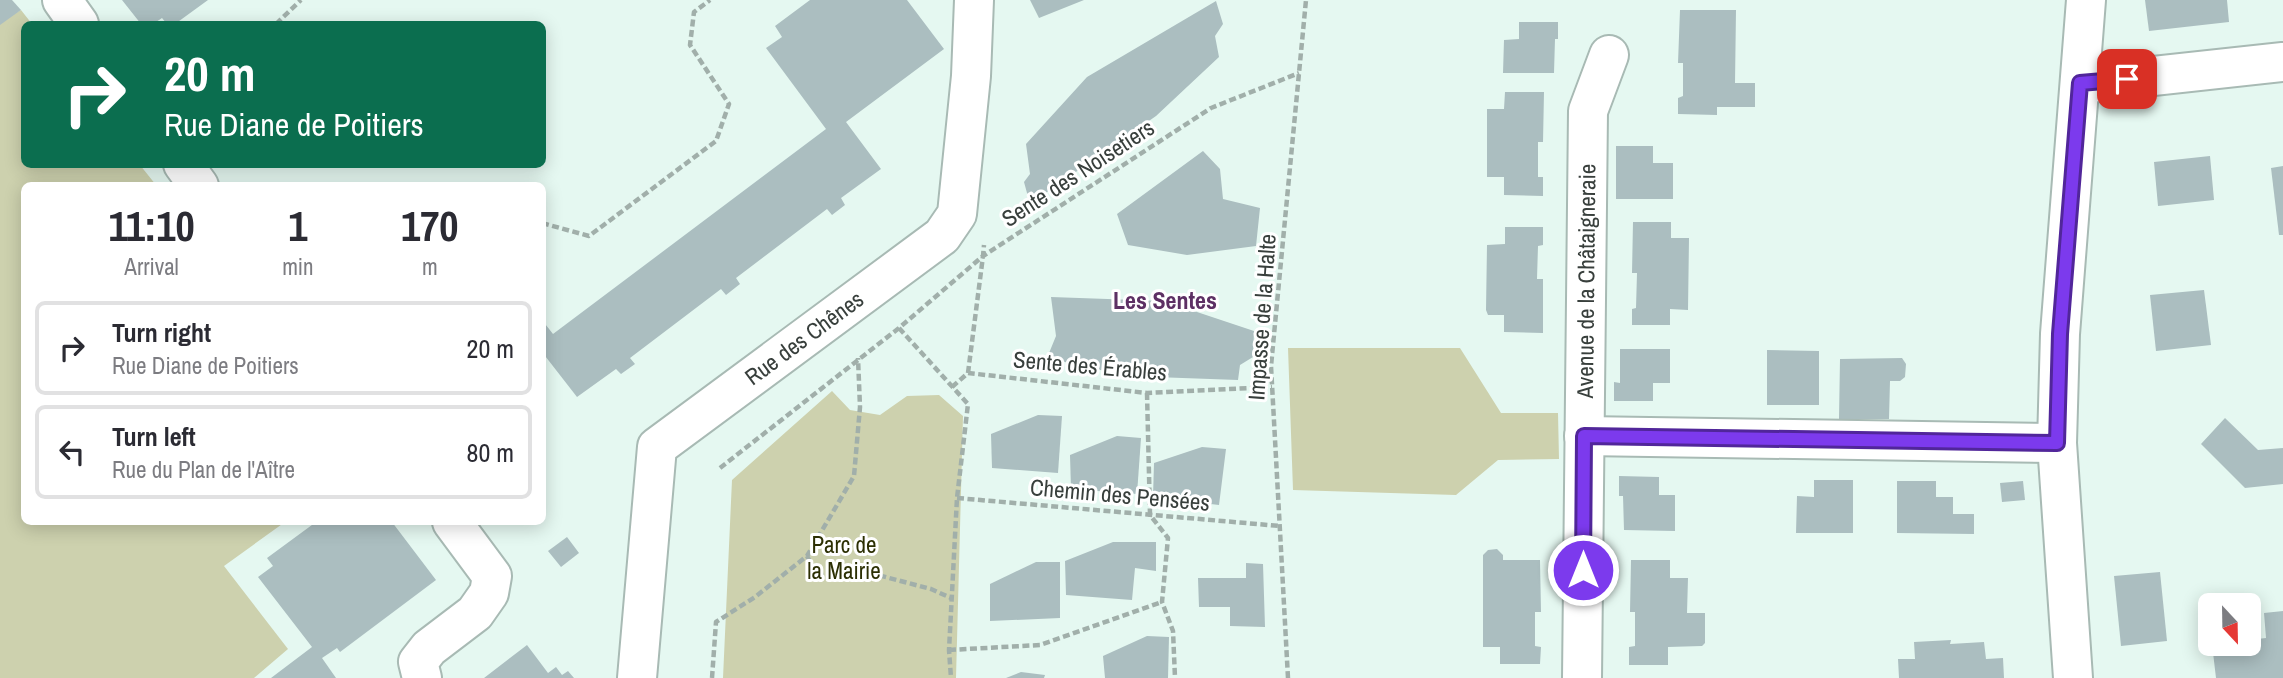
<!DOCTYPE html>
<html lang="en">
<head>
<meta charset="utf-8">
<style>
  body { margin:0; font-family:"Archivo Narrow",sans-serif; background:#f2f2f3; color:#2b2b33; height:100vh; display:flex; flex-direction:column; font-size:26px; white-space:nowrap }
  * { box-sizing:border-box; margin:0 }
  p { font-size:23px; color:#7c7c81 }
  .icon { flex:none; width:38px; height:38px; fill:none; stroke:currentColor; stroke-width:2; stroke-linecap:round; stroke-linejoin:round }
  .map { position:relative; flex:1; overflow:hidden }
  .side { position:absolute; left:21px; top:182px; width:525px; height:343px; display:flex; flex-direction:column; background:#fff; border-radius:10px; box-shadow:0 4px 18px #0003 }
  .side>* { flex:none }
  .banner { position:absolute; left:21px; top:21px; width:525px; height:147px; border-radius:10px; box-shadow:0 4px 18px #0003; background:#0b6e4f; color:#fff; overflow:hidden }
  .needle { width:46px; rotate:158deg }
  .tools { position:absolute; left:2198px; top:593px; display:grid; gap:14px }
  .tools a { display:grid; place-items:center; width:63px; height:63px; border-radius:10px; background:#fff; box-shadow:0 4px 18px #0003; font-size:35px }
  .pin { position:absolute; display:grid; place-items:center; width:60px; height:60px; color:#fff; margin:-30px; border-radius:14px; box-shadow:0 4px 10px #0006 }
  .me { position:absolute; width:77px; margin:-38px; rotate:0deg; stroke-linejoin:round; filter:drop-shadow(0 0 5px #0008) }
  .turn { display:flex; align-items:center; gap:24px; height:147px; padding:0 28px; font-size:32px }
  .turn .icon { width:91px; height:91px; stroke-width:2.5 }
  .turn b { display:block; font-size:49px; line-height:60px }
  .eta { display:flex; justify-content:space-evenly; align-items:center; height:119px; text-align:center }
  .eta b { font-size:42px; font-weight:800; line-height:49px }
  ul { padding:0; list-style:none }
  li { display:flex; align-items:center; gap:21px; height:94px; margin:0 14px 10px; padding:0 14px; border:4px solid #e1e1e2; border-radius:10px }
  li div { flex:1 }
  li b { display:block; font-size:26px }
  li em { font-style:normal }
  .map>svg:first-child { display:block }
  .green { fill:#cdd1ae }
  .building { fill:#abbec0 }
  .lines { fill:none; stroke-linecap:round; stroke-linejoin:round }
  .street-casing { stroke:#a8bab4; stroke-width:42 }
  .secondary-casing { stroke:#a8bab4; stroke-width:42 }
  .path { stroke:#a1afaa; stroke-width:4.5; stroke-dasharray:7 3.5; stroke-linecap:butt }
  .street { stroke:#fff; stroke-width:38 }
  .secondary { stroke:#fff; stroke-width:38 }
  .route-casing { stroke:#51269a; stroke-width:18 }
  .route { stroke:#7c3aed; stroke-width:12 }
  .labels { text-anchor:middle; stroke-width:6; stroke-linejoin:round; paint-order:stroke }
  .street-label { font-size:23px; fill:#383f3c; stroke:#fff }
  .park-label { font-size:23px; fill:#2c2f03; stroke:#fff }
  .neighbourhood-label { font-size:24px; font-weight:bold; fill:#5d3064; stroke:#fff }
</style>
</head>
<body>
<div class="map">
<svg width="2283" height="678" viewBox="0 0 2283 678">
  <rect width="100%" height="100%" fill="#e5f8f1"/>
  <!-- green -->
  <g class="green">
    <path d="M21,10L32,24H24V164L140,165L156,185L24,186V522H285L224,566L288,649L254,678H0V22Z"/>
    <path d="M1288,348H1460L1501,413H1558L1559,459L1498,460L1456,495L1293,490Z"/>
    <path d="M832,391L850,410L880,415L907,396L939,395L963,416L956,678H723L732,480Z"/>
  </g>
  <!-- building -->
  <g class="building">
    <path d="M0,0H12L21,10L0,25Z"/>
    <path d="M122,0H208L175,24H167L162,18L153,24H141Z"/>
    <path d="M810,0H907L944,49L846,122L881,169L841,198L845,205L832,215L827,209L736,278L740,284L726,295L721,289L630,358L635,364L621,374L616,369L577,397L542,352V320L553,334L826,129L766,48L782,37L775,26Z"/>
    <path d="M1030,0H1084L1039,18Z"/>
    <path d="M2145,0H2227L2229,22L2149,31Z"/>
    <path d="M1216,1L1223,24L1215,36L1219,57L1156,116L1030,204L1024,182L1030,174L1026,144L1087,77Z"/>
    <path d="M1680,10H1736L1735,83H1755V107H1717V115L1678,114V98L1683,96V63H1678Z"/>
    <path d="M1519,22H1558V39H1555L1554,73H1503L1504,40L1519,39Z"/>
    <path d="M1505,92H1544L1543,142H1538V177H1543V196L1504,195V177H1487V109H1504Z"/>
    <path d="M1616,146H1653V163H1673V199H1616Z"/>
    <path d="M1203,151L1220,169L1223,199L1260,208L1256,246L1187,255L1128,245L1117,214Z"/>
    <path d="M2210,156L2214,200L2158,206L2154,162Z"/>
    <path d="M2283,166V235H2279L2271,168Z"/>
    <path d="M1633,222H1671V238H1689L1688,310L1670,309V325H1632V309L1636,308L1637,273H1632Z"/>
    <path d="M1505,227H1543V245L1538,246L1537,279H1543V333L1504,332V315H1488L1486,310L1487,245L1505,244Z"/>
    <path d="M2204,290L2211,345L2156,351L2150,295Z"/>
    <path d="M1051,297L1164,301L1254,331L1253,357L1240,365L1238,380L1127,376L1047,358L1056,336Z"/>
    <path d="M1620,349H1670V383H1653V401H1614V382L1620,383Z"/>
    <path d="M1767,350L1819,351V405H1767Z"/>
    <path d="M1902,358L1906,364L1905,377L1900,381H1890L1889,419H1839L1840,359Z"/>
    <path d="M1038,415L1062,416L1058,473L992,468L991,434Z"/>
    <path d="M2225,418L2258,450L2283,448V484L2245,488L2201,444Z"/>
    <path d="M1117,436L1141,438L1137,494L1071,489L1070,455Z"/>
    <path d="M1202,447L1226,449L1219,505L1153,497L1154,463Z"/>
    <path d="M1619,476L1659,477V495H1675V531L1624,530L1623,496H1619Z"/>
    <path d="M1814,480H1853V533H1796L1797,496L1814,497Z"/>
    <path d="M1897,481H1936V497H1953V514H1974V534L1897,533Z"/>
    <path d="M2023,481L2025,500L2002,502L2000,483Z"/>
    <path d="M316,522H392L436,580L340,652L337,648L322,658L336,678H271L312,647L258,577L273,566L267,558Z"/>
    <path d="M567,537L579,553L561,567L548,551Z"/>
    <path d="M1113,542H1156V571L1135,568L1132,600L1066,595L1065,561Z"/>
    <path d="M1497,549L1503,555V560H1540L1541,612H1535V646L1541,647L1540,664H1500V647H1483V555L1488,550Z"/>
    <path d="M1631,560H1670V578H1688L1687,613H1705V643L1702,646L1668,647V665H1629V647L1635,646V612H1630Z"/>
    <path d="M1036,562H1060V618L990,621V584Z"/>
    <path d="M1246,563L1263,564L1265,627L1230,626V607H1199L1198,578H1246Z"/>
    <path d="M2160,572L2167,641L2121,646L2114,576Z"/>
    <path d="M2283,611V678H2216L2212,644H2249V640L2266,638L2264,613Z"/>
    <path d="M1147,636L1169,637L1168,678H1105L1103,656Z"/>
    <path d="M1951,640L1950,644L1984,642L1986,659L2003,658L2004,678H1899L1898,659H1915L1914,642Z"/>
    <path d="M527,645L548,673L556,667L562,675L568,671L574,678H484Z"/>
    <path d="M1021,672L1045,675L1044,678H1006Z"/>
  </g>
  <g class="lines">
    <!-- street casing -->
    <g class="street-casing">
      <g id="street">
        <path d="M62,0L79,24"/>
        <path d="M2080,84L2283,62"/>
        <path d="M183,164L199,186"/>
        <path d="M1584,436L2057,443"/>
        <path d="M422,678L418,662L429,648L475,613L489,593L492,576L452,522"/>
        <path id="s1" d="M637,678L657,447L942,236L957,214L971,76L974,0"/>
        <path id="s2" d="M1582,678L1588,111L1609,55"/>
      </g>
    </g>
    <!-- secondary casing -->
    <g class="secondary-casing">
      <path id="secondary" d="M2073,678L2057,443L2060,334L2086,0"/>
    </g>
    <!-- path -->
    <g class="path">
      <path d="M276,24L301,0"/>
      <path d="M542,223L589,236L716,141L729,104L690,45L694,12L710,0"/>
      <path d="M899,328L968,404L957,498L949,650L951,678"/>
      <path d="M968,373L983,256L1211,108L1299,73"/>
      <path d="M952,387L968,373L1147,393L1272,387"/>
      <path d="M1147,393L1150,515L1168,538L1162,602L1173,631L1175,678"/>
      <path d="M720,468L899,328L983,256L984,245"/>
      <path d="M957,498L1280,526"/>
      <path d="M807,556L817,575L874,574L931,589L951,598"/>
      <path d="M949,650L1040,645L1162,602"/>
      <path d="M712,678L716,622L755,597L807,556L854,476L860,407L858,358"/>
      <path d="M1288,678L1271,366L1306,0"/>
    </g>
    <!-- street -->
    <use href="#street" class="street"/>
    <!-- secondary -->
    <use href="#secondary" class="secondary"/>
  </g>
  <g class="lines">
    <!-- route casing -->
    <g class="route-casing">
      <path id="route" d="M1583,570L1584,436L2057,443L2060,334L2080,83L2127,79"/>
    </g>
    <!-- route -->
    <use href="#route" class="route"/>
  </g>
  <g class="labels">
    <!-- street labels -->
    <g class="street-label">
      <text transform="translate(1078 173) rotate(-33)" y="8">Sente des Noisetiers</text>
      <text dy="8" stroke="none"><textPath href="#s2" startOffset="397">Avenue de la Châtaigneraie</textPath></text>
      <text transform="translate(1262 317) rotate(-86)" y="8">Impasse de la Halte</text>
      <text dy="8" stroke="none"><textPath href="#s1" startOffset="415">Rue des Chênes</textPath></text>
      <text transform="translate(1090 366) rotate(5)" y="8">Sente des Érables</text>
      <text transform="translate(1120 495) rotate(5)" y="8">Chemin des Pensées</text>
    </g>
    <!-- park labels -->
    <g class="park-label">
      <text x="844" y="553">Parc de<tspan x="844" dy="26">la Mairie</tspan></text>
    </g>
    <!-- neighbourhood labels -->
    <g class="neighbourhood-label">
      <text x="1165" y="309">Les Sentes</text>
    </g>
  </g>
</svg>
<div class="tools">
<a><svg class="needle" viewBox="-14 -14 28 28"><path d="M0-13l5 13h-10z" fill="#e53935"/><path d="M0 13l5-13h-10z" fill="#7c7c81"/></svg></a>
</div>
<div class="pin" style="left:2127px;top:79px;background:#d93025"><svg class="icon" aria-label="arrive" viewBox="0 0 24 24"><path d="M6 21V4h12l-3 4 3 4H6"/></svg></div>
<svg class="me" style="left:1583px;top:570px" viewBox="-20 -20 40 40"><circle r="17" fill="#7c3aed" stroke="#fff" stroke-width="3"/><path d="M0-11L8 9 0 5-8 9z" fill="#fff"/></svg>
<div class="banner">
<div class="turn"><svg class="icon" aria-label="right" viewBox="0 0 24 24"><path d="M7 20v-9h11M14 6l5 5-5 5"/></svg><div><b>20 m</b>Rue Diane de Poitiers</div></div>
</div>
<section class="side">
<div class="eta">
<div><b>11:10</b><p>Arrival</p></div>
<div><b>1</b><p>min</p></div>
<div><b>170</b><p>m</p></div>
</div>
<ul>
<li><svg class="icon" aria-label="right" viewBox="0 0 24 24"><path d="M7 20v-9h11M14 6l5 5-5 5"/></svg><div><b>Turn right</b><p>Rue Diane de Poitiers</p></div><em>20 m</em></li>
<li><svg class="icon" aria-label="left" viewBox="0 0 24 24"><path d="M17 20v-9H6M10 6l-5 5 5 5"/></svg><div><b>Turn left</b><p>Rue du Plan de l'Aître</p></div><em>80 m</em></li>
</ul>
</section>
</div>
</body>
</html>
